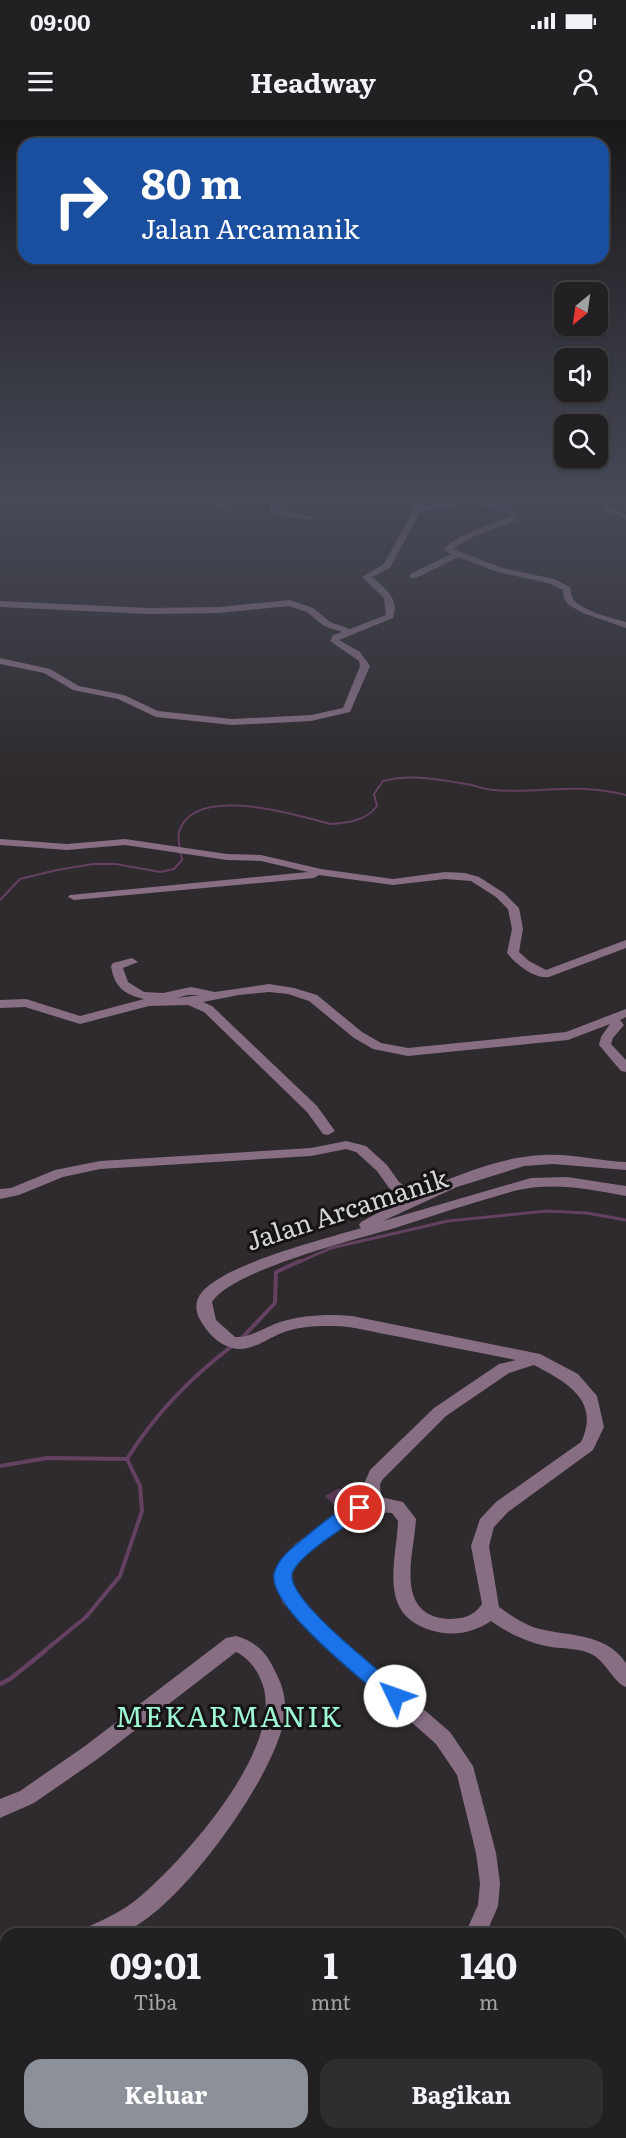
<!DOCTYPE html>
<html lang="id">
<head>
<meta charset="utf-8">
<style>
  body { margin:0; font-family:Literata,serif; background:#2e2d2f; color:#f1f3f6; height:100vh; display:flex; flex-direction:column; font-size:22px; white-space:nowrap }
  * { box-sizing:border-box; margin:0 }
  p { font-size:20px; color:#a2a3a5 }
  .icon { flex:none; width:33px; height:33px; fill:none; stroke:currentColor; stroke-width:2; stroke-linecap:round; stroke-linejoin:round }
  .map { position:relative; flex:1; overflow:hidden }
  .drawer { position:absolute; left:0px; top:1808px; width:627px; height:212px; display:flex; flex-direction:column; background:#222022; border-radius:18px 18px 0 0; box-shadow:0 2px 4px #0004,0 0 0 2px #3f3e40 }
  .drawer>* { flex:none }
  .banner { position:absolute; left:18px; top:18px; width:591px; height:126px; border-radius:18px; box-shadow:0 2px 4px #0004,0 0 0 2px #3f3e40; background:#1a4fa0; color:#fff; overflow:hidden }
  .needle { width:39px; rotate:209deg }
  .controls { position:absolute; left:554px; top:162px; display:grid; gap:12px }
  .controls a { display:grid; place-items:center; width:54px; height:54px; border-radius:12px; background:#222022; box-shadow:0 2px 4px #0004,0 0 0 2px #3f3e40; font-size:30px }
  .pin { position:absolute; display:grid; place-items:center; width:51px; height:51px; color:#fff; margin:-26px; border:3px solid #fff; border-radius:50%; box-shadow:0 2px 6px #0007 }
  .me { position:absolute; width:66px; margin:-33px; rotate:312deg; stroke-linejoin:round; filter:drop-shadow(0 0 4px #0008) }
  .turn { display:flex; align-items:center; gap:21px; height:126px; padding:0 24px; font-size:27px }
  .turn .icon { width:78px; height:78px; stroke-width:2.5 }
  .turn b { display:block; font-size:42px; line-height:51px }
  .eta { display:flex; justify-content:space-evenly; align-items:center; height:102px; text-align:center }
  .eta b { font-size:36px; font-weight:700; line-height:42px }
  .cta { display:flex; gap:12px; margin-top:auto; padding:12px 24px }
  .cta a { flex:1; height:69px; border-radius:18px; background:#8c9099; color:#fff; font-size:24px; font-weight:700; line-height:69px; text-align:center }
  .cta a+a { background:#2e2d2f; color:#f1f3f6 }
  .status { display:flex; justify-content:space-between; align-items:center; height:42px; padding:0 30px; background:#222022; direction:ltr }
  .status svg { height:16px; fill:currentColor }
  header { display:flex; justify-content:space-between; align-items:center; height:78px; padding:0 24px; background:#222022; font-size:27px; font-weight:700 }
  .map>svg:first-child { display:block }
  .green { fill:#5c3a57 }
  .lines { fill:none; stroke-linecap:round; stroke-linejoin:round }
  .stream-far3 { stroke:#644161; stroke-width:2 }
  .stream-far2 { stroke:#644161; stroke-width:3 }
  .stream-far1 { stroke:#644161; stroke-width:4 }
  .stream { stroke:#644161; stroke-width:4.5 }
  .minor { fill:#876e83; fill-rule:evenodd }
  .route { fill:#1a73e8; stroke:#114b97; stroke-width:1.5 }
  .labels { text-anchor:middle; stroke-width:6; stroke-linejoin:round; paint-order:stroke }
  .near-street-label { font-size:26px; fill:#d7d4d6; stroke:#151315 }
  .near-quarter-label { font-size:28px; letter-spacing:1.5px; fill:#9ef7d2; stroke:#151315 }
</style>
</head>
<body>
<div class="status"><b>09:00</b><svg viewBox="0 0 49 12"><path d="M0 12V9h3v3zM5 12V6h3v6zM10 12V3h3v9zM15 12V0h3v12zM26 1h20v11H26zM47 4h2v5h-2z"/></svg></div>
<header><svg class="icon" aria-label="menu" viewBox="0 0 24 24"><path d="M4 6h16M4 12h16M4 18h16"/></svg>Headway<svg class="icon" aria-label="person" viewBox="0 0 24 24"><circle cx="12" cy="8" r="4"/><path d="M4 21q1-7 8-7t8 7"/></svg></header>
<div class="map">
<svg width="626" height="2018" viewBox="0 0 626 2018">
  <rect width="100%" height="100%" fill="#2e2a2d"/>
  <!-- green -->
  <path class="green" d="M339,1368L355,1382L341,1392L325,1376Z"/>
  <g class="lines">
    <!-- stream-far3 -->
    <path class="stream-far3" d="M0,780L20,759L57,750L93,744H116L160,752L174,749L182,740C181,732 177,720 179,712C193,663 297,695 330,704C347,703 366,701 377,686L374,674L383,661C411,654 438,659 466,664C475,665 483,669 493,670C539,674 579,662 626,675"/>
    <!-- stream-far2 -->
    <path class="stream-far2" d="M297,1143L331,1128L448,1101L547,1091L587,1093L626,1100"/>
    <!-- stream-far1 -->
    <g class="stream-far1">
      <path d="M242,1218L275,1183L276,1152L300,1141"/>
      <path d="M0,1346L47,1338L126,1339"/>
      <path d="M43,1532L86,1497L120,1456L142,1391L140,1366L127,1339C155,1294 190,1258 232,1226"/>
    </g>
    <!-- stream -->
    <path class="stream" d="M0,1564L10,1559L45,1531"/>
    <!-- minor -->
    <g class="minor">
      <path d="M211,381H220L224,386L234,389C225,395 217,388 211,381Z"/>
      <path d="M271,381H279L278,390L280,391L316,398L312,400L278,395L270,391Z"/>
      <path d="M418,381H426L423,387L451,381H484L500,385L511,381H523L507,388L520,395L515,401L470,418L453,429L502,448L554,459L570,467C571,470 571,474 572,477C576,489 614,499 626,502V508L583,493L569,485L564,479L563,470L548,463L497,452L459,437L416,458H410V454L451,434L444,430L449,424L464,415L511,395L492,388L470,384L420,392L390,448L372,457C385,468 400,479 393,498L339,520L360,532L370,546L350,592L311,601L232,605L156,597L118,579L73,570L44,553L0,544V538L50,549L79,566L124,575L158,591L232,599L311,595L343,588L360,546L359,541L330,521L333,515L342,512L324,506L307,492L289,486L219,493L149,494L0,487V481L149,488L219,487L290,480L313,488L330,502L350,509L386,495L384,478L362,457L384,444Z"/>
      <path d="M602,381H610L611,386L626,395V400L604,389Z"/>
      <path d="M0,719L67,724L125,719L227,734L261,735L321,749L393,759L445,752L465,753L479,757L504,773L519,788L523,809L519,832L529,841L546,850L626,820V828L549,857C534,859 516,844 507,833L512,809L508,789L496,777L471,761L445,759L393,765L319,755L314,758L74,780L68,777L70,775L308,752L261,741L227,740L125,725L67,730L0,725Z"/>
      <path d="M132,838L138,842L123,848L128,862L144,872L163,873L191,867L215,872L269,864L294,868L317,875L362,912L381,923L408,928L566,912L626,889V897L620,900L624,905L613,918L611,924L626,940V952L621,951L599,925L601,917L610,904L568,920L408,936L373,929L354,918L309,881L288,874L269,872L239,875L203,882L212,886L317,986L335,1011L328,1015L323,1014L307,992L204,892L188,885L149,886L80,904L25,887L0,888V880L26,879L80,896L144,879C125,875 114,867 111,846L113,843ZM188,875H200L177,878Z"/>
      <path d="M346,1021L366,1026L387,1045L399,1062L415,1074C454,1056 499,1037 543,1035C570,1033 598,1041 626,1042V1050L553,1044L524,1046L457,1067L383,1101L531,1058L567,1057L626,1066V1076C589,1069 555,1062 518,1070C477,1081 438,1094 398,1107C358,1119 232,1150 212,1182L216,1200L235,1217C251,1218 265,1207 280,1202C304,1195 327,1194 352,1196L540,1234L578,1254L597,1276L604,1307L593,1330L508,1392L494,1407L489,1426L499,1487C510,1495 523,1504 536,1508C569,1517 605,1512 626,1543V1567C613,1562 607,1543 593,1535C581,1528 565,1529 551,1527C529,1523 509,1514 491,1501C474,1512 457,1516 438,1512C376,1498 396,1446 398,1401L392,1393C360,1387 306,1426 292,1454L294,1469L312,1493L450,1612L473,1646L496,1733L500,1763L498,1786L486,1814H465L478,1785L480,1763L476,1733L457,1655L436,1624L300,1503L283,1483L275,1466L274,1454L283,1438L295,1424L334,1395L364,1381V1364L370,1350L434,1288L499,1244L516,1240C475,1232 435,1224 395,1216C372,1212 351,1205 328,1206C314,1206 300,1207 287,1211C269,1217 251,1233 232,1228C217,1224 206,1211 199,1198C195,1189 195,1180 202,1172C227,1143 322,1120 361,1108L359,1105L361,1102L403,1079L389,1068L377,1051L356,1032L346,1029L311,1036L100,1049L63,1057L19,1075L0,1079V1069L11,1068L55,1050L100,1041L311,1028ZM534,1245C566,1262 601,1280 581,1322L496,1382L480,1399L471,1426L482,1484C474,1496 463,1499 449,1499C393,1496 414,1435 416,1399L403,1382L381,1377L380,1364L383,1359L446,1296L509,1253Z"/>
      <path d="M236,1516C254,1521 265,1531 273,1547C283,1566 287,1578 284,1599C276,1655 176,1796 121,1813C111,1816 96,1814 85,1814L88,1807C107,1798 127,1789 143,1774C187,1736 291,1620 260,1558C255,1547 247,1537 236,1532L99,1638L34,1683L0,1698V1679L20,1671L85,1626L226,1518Z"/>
      <path d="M6,1860V1888L0,1891V1863Z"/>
      <path d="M168,2013H193L191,2018H165Z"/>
    </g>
  </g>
  <!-- sky -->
  <linearGradient id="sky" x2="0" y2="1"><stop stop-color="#191719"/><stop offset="0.57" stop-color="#464a57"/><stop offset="1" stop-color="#464a57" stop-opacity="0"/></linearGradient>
  <rect width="626" height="664" fill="url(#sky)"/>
  <!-- route -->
  <path class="route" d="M360,1381L366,1383L369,1388L366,1393C350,1403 296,1437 292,1454C287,1480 381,1552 402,1570L404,1576L402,1582L395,1584L388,1582C363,1560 268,1487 274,1454C277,1439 292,1428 303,1419C320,1405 339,1388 360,1381Z"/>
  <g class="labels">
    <!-- near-street labels -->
    <g class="near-street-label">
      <text transform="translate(347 1090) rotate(-18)" y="9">Jalan Arcamanik</text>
    </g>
    <!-- near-quarter labels -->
    <g class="near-quarter-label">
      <text x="229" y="1607">MEKARMANIK</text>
    </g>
  </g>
</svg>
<div class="controls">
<a><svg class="needle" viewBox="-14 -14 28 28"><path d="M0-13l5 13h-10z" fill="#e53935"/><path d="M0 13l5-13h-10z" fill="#a2a3a5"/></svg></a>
<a><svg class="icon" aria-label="sound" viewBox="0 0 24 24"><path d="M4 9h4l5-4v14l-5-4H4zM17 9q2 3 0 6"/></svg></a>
<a><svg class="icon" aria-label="search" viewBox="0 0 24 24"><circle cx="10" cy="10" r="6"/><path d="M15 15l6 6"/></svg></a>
</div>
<div class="pin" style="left:360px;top:1388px;background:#d93025"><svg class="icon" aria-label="arrive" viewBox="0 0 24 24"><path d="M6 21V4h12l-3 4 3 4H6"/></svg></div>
<svg class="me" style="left:395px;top:1576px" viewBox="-20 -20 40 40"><circle r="19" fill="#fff"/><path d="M0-13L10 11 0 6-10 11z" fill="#1a73e8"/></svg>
<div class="banner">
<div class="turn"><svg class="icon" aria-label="right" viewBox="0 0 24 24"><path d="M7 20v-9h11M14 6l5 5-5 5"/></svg><div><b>80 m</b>Jalan Arcamanik</div></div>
</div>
<section class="drawer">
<div class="eta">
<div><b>09:01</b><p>Tiba</p></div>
<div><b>1</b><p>mnt</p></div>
<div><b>140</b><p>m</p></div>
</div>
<div class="cta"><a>Keluar</a><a>Bagikan</a></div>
</section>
</div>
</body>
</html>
